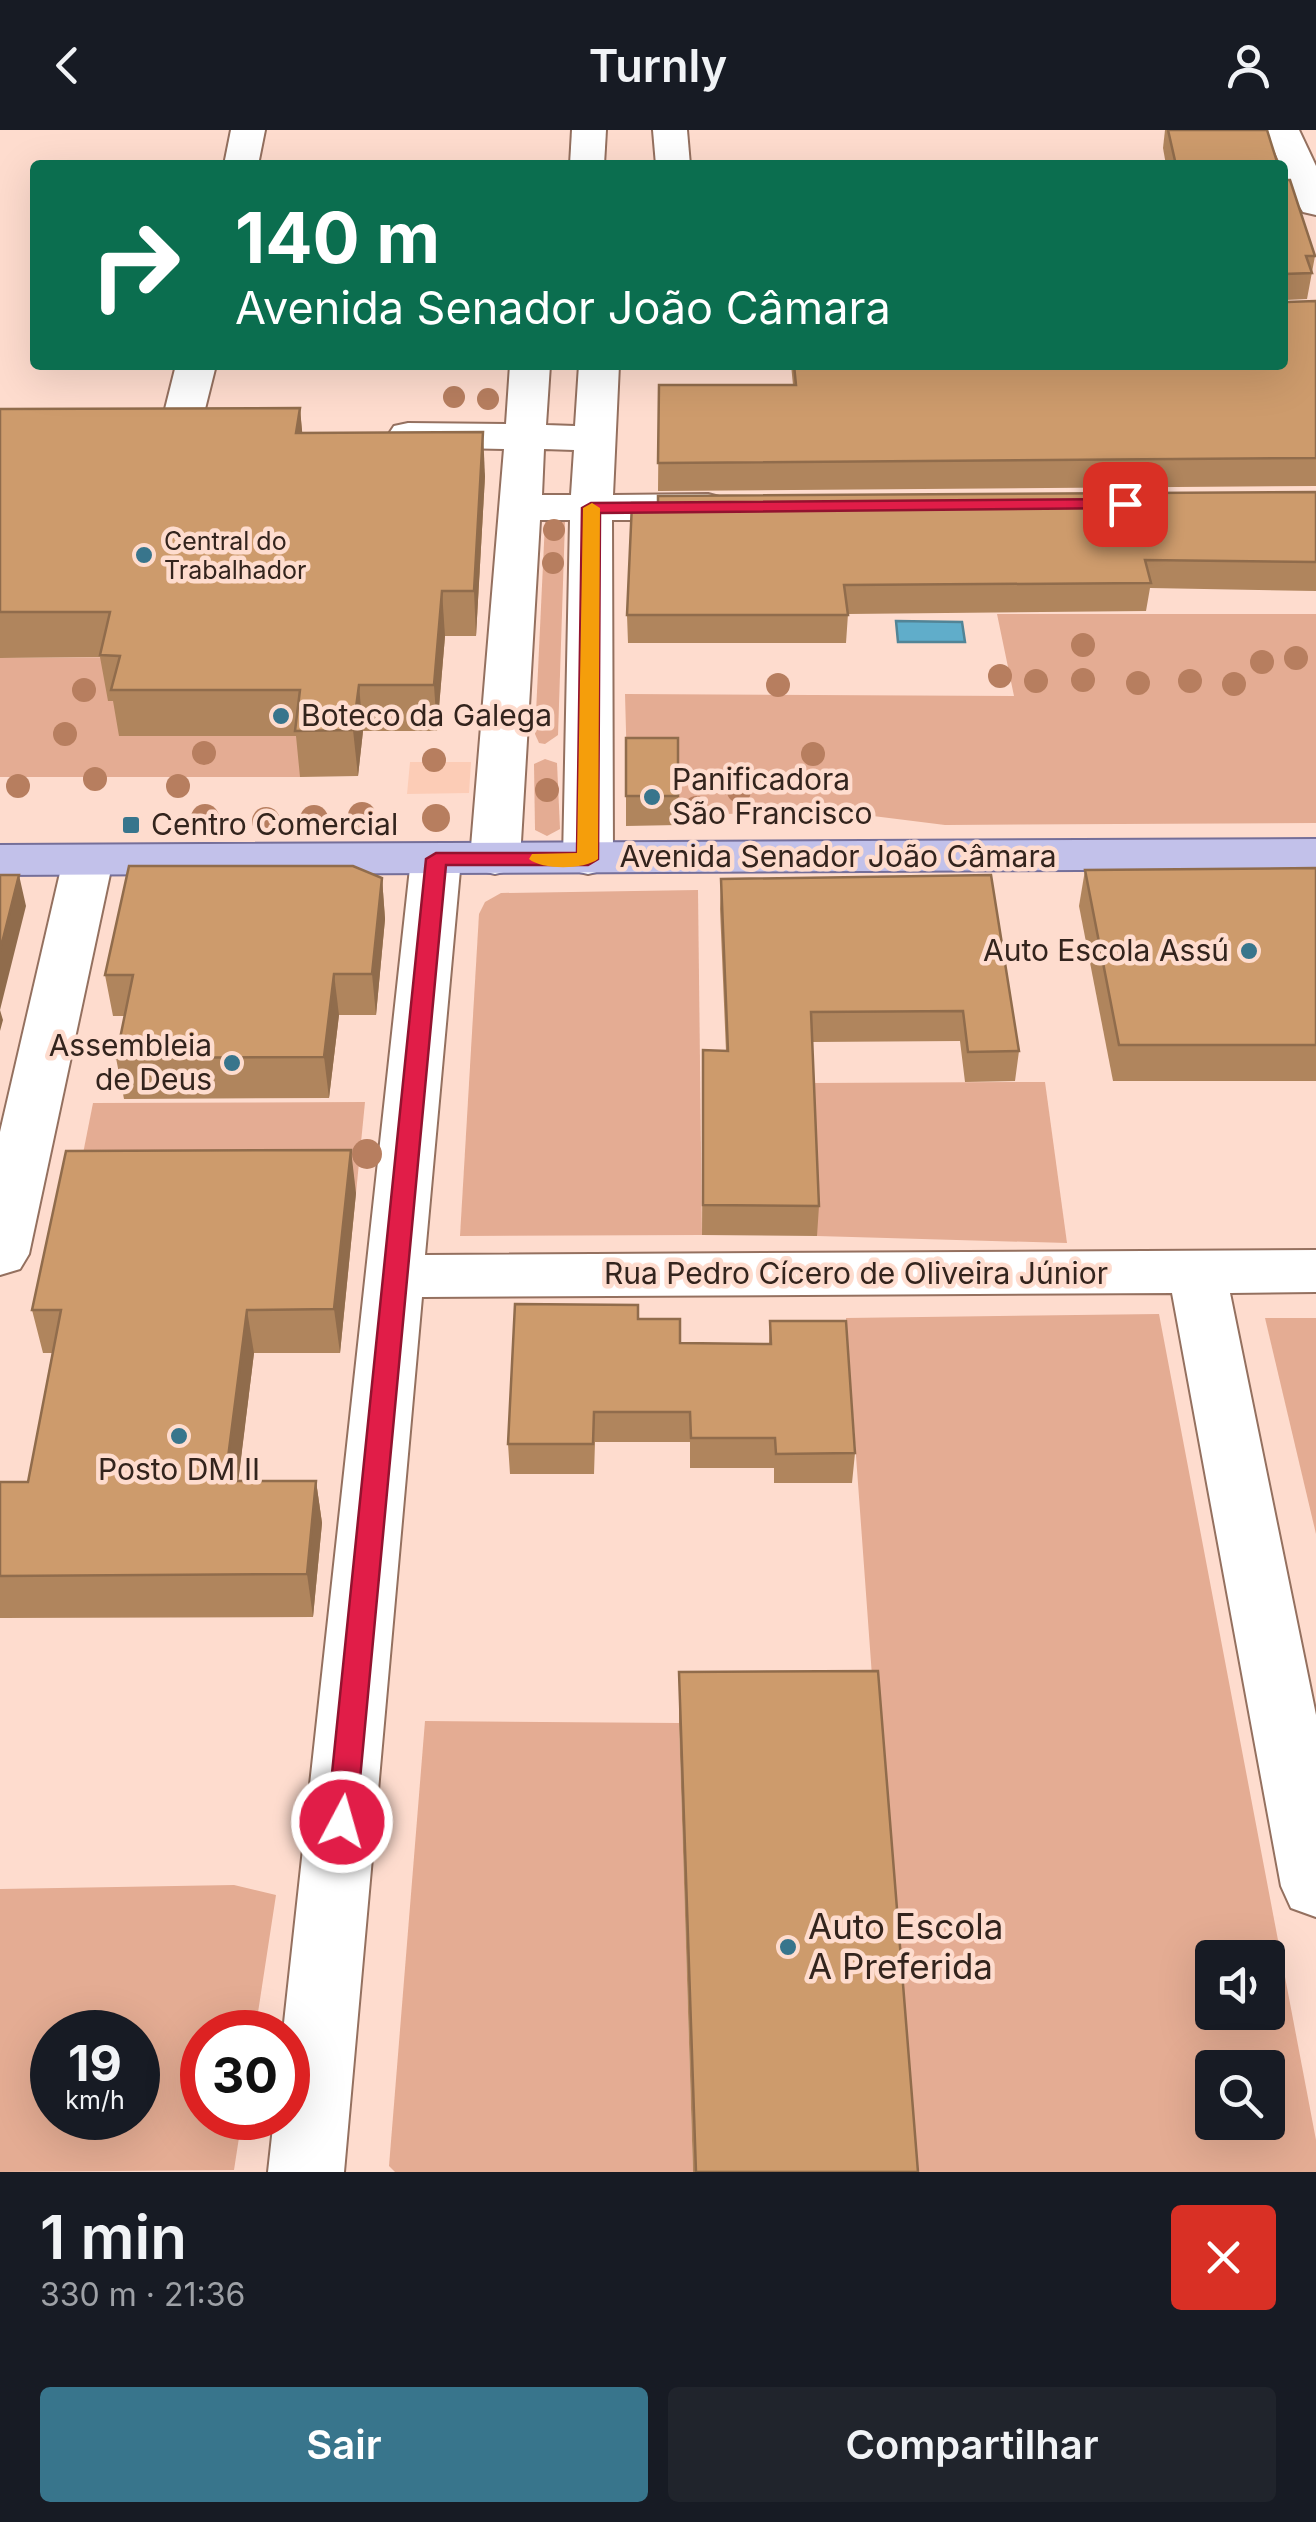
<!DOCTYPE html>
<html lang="pt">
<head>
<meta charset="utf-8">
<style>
  body { margin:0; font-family:Inter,sans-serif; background:#20242c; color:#f1f3f6; height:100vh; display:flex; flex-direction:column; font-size:38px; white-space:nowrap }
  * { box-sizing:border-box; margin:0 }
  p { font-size:32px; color:#9ea1a6 }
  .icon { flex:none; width:55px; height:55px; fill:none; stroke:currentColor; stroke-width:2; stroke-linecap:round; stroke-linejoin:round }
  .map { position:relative; height:2042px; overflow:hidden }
  .side { display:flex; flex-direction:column; background:#171b24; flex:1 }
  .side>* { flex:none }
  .guide { position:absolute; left:30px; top:30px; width:1258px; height:210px; border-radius:10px; box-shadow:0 10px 40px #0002; background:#0b6e4f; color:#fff; overflow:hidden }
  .controls { position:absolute; left:1195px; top:1810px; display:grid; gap:20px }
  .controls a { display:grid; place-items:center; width:90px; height:90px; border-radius:10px; background:#171b24; box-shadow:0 10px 40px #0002; font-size:50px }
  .speed { position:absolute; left:30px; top:1880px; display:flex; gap:20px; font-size:50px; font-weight:700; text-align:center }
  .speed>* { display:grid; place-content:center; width:130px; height:130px; border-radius:50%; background:#171b24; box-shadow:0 10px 40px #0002; line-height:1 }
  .speed small { font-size:25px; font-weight:400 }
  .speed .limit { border:15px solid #d22; background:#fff; color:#111 }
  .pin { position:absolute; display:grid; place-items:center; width:85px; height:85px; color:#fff; margin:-42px; border-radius:20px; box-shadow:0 5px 15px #0006 }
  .me { position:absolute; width:110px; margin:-55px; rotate:6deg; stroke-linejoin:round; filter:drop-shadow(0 0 8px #0008) }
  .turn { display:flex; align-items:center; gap:35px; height:210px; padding:0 40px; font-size:45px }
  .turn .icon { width:130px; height:130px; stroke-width:2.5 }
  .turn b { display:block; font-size:70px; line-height:85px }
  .round { display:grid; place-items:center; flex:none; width:105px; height:105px; border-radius:10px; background:#20242c }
  .summary { display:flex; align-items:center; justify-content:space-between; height:170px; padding:0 40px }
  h1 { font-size:60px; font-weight:600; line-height:75px }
  .primary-button { display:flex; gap:20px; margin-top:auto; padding:20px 40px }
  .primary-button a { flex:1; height:115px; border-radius:10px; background:#38758c; color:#fff; font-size:40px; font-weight:600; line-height:115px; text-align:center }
  .primary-button a+a { background:#20242c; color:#f1f3f6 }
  header { display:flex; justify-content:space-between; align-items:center; height:130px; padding:0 40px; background:#171b24; font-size:45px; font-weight:600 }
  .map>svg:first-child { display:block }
  .built { fill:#fcccb6 }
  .green { fill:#e4ac93; fill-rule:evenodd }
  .water { fill:#60adca; stroke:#528496; stroke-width:2.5 }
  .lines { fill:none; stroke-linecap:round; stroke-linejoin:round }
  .minor-casing { stroke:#94705f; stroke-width:4 }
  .major-casing { stroke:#756f99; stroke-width:4 }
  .minor { fill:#fff; fill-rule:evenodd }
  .major { fill:#c2c1ea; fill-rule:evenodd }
  .tree { fill:#b77e5f }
  .wall { fill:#b0855d }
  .shaded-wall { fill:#906c4c }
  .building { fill:#cd9b6c; stroke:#906c4c; stroke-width:2.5 }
  .route { fill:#e11d48; stroke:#92132f; stroke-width:2.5 }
  .slow { fill:#f59e0b }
  .poi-dot { fill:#38758c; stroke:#fedcce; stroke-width:4 }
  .labels { text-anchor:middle; stroke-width:9; stroke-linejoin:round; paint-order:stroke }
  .far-poi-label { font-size:25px; fill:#33241d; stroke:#fedcce; text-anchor:start }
  .poi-label { font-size:30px; fill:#33241d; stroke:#fedcce; text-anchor:start }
  .street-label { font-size:30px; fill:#33241d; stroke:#fedcce }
  .near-poi-label { font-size:35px; fill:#33241d; stroke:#fedcce; text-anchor:start }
</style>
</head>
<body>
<header><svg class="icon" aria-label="back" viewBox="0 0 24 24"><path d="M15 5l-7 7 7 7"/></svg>Turnly<svg class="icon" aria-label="person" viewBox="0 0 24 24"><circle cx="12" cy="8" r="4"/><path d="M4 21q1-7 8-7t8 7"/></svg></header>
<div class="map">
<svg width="1316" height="2042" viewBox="0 0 1316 2042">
  <rect width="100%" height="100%" fill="#fedcce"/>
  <!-- built -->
  <path class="built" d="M410,632H471L469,663L407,664Z"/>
  <!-- green -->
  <g class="green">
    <path d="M557,390L565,392L558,605L545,614L539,613L535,604L545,392Z"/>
    <path d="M997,484H1316V693L945,695L841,682L830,673H800L790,682L726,684L705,695H678L627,638L625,564L1014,566Z"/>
    <path d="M144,527L127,571L306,606L300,647H0V528Z"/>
    <path d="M545,629L557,633L560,699L547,706L535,700L534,634Z"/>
    <path d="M698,760L702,1105L460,1106L479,784L485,772L501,763Z"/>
    <path d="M1045,952L1067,1113L817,1106L811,953Z"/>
    <path d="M365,972L356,1063L75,1064L93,973Z"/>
    <path d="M1159,1184L1316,2010V2042H908L846,1188ZM1212,1828H1268V1882H1212ZM1212,1938H1268V1992H1212Z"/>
    <path d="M1265,1188H1316V1404Z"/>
    <path d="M425,1591L679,1593L693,2042H395L389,2036Z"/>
    <path d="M234,1755L276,1765L255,1902H202V1988H242L234,2040L0,2042V1759ZM52,1902H138V1988H52Z"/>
  </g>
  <!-- water -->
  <path class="water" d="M896,491L962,492L965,512H898Z"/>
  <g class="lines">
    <!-- minor casing -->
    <g class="minor-casing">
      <g id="minor">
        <path d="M231,0H265L258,35H224Z"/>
        <path d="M572,0H606L604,35H570Z"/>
        <path d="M653,0H687L690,35H656Z"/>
        <path d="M1265,0H1299L1316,36V85L1303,82L1298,74Z"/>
        <path d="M176,235H216L199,303L193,312L179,315L165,312L159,303Z"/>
        <path d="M510,235H550L546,295L575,296L579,235H619L613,365L708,364L723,368L729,377L723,386L708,390H612L613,729L605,740L588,744L571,740L563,729L570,390H540L520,729L512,740L495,744L478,740L470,729L504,319L408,317L394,314L388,305L394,296L408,293L506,294ZM544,319L574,320L571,365H542Z"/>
        <path d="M436,714L453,718L461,729L425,1125L1316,1120V1162L1230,1163L1316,1585V1787L1291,1778L1281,1756L1172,1163L422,1167L344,2042H268L274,1988H288V1902H283L411,729L419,718Z"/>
        <path d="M88,715L105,719L113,730L29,1124L20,1139L0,1145V1002L63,730L71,719Z"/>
      </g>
    </g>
    <!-- major casing -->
    <g class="major-casing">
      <path id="major" d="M1316,709V739L0,745V715Z"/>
    </g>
    <!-- minor -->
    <use href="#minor" class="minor"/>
    <!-- major -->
    <use href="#major" class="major"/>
  </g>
  <!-- trees -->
  <g class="tree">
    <circle cx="454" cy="267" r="11"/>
    <circle cx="488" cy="269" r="11"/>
    <circle cx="554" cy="400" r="11"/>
    <circle cx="553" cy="433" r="11"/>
    <circle cx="1083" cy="515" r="12"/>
    <circle cx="1296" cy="528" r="12"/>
    <circle cx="1262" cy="532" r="12"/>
    <circle cx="1000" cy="546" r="12"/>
    <circle cx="1083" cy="550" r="12"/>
    <circle cx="1036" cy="551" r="12"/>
    <circle cx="1190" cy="551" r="12"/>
    <circle cx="1138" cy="553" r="12"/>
    <circle cx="1234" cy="554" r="12"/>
    <circle cx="778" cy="555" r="12"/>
    <circle cx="84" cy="560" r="12"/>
    <circle cx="65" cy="604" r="12"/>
    <circle cx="204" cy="623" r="12"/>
    <circle cx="813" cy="624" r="12"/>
    <circle cx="434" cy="630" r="12"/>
    <circle cx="95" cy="649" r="12"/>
    <circle cx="18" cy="656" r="12"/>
    <circle cx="178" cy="656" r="12"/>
    <circle cx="547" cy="660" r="12"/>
    <circle cx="739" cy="661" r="12"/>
    <circle cx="696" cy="678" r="12"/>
    <circle cx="362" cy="686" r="14"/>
    <circle cx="205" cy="688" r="14"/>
    <circle cx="436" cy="688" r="14"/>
    <circle cx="314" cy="689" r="14"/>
    <circle cx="266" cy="691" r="14"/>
    <circle cx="367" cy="1024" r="15"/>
  </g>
  <!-- wall -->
  <g class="wall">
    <path d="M1165,0H1267L1278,35H1166L1163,18Z"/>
    <path d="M1282,50L1315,126L1307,169L1285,170L1287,172L1316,171V356L658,361L659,255H793L791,235H1282Z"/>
    <path d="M300,278L302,303L485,346L476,506H445L437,601H363L358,646L300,647L296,606H119L113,571H108L100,527L0,528V279Z"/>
    <path d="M1316,362V461L1150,458L1146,481L848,484L846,513H628L627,485Z"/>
    <path d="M626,608H678V695L626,696Z"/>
    <path d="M1316,738V951H1113L1079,776L1085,740Z"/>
    <path d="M991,745L1019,921L1015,951L965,952L960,911L812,912L819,1076L817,1106L702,1105L703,920L726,921L720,779L721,749Z"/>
    <path d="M382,748L385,789L376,885H339L329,968L124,969L116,928L125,886H113L105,845Z"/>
    <path d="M356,1063L340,1223H254L238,1351H316L322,1393L313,1487L0,1488V1352H28L52,1223H43L32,1180Z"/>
    <path d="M770,1191L855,1323L852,1353H774V1338H690V1312H595L594,1344H510L508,1314L680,1213L769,1214Z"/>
    <path d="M679,1542L918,2042H693L679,1593Z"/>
  </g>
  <!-- shaded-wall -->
  <g class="shaded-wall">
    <path d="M300,278L304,322L296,303Z"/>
    <path d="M483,302L485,346L476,506L474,461Z"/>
    <path d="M442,461L445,506L437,601L434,555Z"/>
    <path d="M359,555L363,601L358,646L353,600Z"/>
    <path d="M19,745L26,776L0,880L3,890L0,901V821Z"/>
    <path d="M382,748L385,789L376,885L372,844Z"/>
    <path d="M334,844L339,885L329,968L324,927Z"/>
    <path d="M351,1020L356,1063L340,1223L334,1179Z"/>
    <path d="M247,1180L254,1223L233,1394L225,1351Z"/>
    <path d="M316,1351L322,1393L313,1487L307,1444Z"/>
  </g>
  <!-- building -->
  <g class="building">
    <path d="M1168,0H1267L1278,35H1176Z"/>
    <path d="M1282,50H1290L1315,126H1306L1312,143L1284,144L1283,168L1287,172L1316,171V328L658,333L659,255H796L794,235H1282Z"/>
    <path d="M300,278L296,303L483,302L474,461H442L434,555H359L353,600L295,601L300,560H111L120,526L100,525L110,482H0V279Z"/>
    <path d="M1316,362V432L1145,430L1151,453L844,455L848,485H627L632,373H658V366Z"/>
    <rect x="626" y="608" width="52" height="58"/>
    <path d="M129,736H353L382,748L372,844H334L324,927L116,928L133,845H105Z"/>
    <path d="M1316,738V915H1119L1085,740Z"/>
    <path d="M0,745H19L0,821Z"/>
    <path d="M991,745L1019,921L968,922L963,881L811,882L819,1076L703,1075V920L728,921L721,749Z"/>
    <path d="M351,1020L334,1179L247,1180L225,1351H316L307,1444L0,1446V1352H28L61,1180H32L66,1021Z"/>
    <path d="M515,1174L638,1175V1189H680V1213L771,1214L770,1191H846L855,1323L776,1324L775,1308H691L690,1282H594L593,1314H508Z"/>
    <path d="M878,1541L918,2042H696L679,1542Z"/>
  </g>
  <!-- route -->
  <path class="route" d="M1125,369L1134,374L1131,378L600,383L598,729L588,735H446L356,1692L352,1700L342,1704L331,1700L327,1692L426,729L436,723H577L582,378L591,373Z"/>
  <!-- slow -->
  <path class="slow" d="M592,373L600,378L598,729C584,740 542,740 529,729L532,724L577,723L583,378Z"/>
  <!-- markers -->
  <g class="poi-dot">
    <circle cx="144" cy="425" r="10"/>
    <circle cx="281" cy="586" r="10"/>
    <circle cx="652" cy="667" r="10"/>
    <rect x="121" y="685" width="20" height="20" rx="5"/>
    <circle cx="1249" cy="821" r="10"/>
    <circle cx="232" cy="933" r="10"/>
    <circle cx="179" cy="1306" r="10"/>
    <circle cx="788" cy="1817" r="10"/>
  </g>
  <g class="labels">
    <!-- far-poi labels -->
    <g class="far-poi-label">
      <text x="164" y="420">Central do<tspan x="164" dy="29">Trabalhador</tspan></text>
    </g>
    <!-- poi labels -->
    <g class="poi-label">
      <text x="301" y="596">Boteco da Galega</text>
      <text x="672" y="660">Panificadora<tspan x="672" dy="34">São Francisco</tspan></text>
      <text x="151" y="705">Centro Comercial</text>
      <text x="1229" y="831" text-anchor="end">Auto Escola Assú</text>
      <text x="212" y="926" text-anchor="end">Assembleia<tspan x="212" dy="34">de Deus</tspan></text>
      <text x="179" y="1350" text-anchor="middle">Posto DM II</text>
    </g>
    <!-- street labels -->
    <g class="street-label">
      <text x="838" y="737">Avenida Senador João Câmara</text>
      <text x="856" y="1154">Rua Pedro Cícero de Oliveira Júnior</text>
    </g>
    <!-- near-poi labels -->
    <g class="near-poi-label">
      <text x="808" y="1809">Auto Escola<tspan x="808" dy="40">A Preferida</tspan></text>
    </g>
  </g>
</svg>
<div class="controls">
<a><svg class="icon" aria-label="sound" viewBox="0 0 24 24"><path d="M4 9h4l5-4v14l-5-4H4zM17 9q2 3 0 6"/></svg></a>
<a><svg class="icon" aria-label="search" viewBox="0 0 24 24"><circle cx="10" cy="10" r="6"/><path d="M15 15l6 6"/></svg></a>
</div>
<div class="speed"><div>19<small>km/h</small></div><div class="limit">30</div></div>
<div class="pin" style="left:1125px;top:374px;background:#d93025"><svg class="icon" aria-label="arrive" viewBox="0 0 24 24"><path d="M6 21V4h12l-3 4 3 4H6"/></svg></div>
<svg class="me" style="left:342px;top:1692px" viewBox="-20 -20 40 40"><circle r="17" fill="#e11d48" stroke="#fff" stroke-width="3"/><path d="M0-11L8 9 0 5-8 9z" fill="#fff"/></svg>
<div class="guide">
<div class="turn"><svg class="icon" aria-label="right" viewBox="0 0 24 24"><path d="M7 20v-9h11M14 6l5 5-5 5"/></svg><div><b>140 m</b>Avenida Senador João Câmara</div></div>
</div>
</div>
<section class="side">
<div class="summary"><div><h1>1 min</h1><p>330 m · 21:36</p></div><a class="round" style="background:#d93025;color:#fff"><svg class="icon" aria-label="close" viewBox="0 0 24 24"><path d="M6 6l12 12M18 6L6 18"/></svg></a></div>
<div class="primary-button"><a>Sair</a><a>Compartilhar</a></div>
</section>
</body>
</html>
